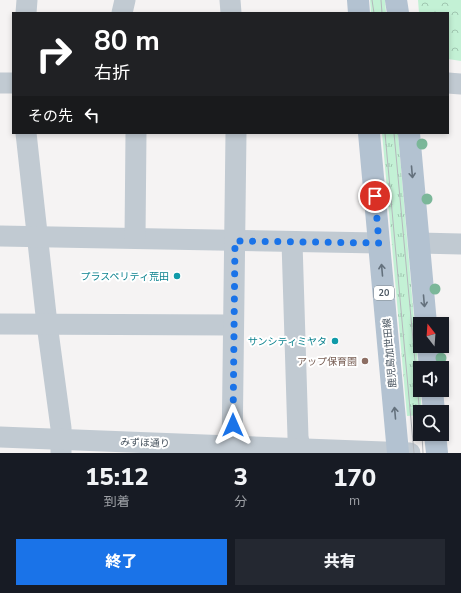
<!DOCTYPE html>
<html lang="ja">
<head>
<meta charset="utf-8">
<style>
  body { margin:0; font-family:"Nunito Sans","Noto Sans JP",sans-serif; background:#242831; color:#f1f3f6; height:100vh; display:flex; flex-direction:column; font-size:15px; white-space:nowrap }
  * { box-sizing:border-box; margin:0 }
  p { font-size:13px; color:#9ea1a6 }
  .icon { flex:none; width:22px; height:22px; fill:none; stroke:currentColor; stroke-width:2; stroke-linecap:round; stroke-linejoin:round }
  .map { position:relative; height:453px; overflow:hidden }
  .drawer { display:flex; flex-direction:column; background:#171b24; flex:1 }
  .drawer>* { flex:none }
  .top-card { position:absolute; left:12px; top:12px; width:437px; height:122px; border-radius:0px; box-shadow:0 2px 6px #0003; background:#202124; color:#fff; overflow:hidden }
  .needle { width:26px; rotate:343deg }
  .buttons { position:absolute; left:413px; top:317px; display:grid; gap:8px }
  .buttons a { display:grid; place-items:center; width:36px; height:36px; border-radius:0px; background:#171b24; box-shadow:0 2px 6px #0003; font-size:20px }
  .pin { position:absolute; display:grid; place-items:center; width:34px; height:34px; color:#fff; margin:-17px; border:2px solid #fff; border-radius:50%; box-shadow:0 1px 4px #0007 }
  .me { position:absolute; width:44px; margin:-22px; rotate:0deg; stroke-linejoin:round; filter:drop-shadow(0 0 3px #0008) }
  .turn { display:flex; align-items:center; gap:14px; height:84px; padding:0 16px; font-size:18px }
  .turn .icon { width:52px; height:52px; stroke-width:2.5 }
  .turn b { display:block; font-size:28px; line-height:34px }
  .then { display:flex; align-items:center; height:38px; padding:0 16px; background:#0003; gap:8px; font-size:15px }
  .eta { display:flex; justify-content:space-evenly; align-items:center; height:68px; text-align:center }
  .eta b { font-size:24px; font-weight:800; line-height:28px }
  .cta { display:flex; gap:8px; margin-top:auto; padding:8px 16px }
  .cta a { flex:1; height:46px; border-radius:0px; background:#1a73e8; color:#fff; font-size:16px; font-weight:800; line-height:46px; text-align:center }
  .cta a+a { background:#242831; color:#f1f3f6 }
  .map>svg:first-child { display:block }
  .grass { fill:url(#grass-tufts) }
  .forest { fill:url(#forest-crowns) }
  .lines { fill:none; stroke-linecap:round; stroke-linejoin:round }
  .minor { stroke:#c1cad2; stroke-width:21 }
  .major { stroke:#b3c2d1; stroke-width:22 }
  .tram { stroke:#b5b8bd; stroke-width:1 }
  .tree { fill:#7bb799 }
  .oneway { stroke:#64717d }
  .route { stroke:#1a73e8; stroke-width:7; stroke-dasharray:0 12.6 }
  .culture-dot { fill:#0f9aa8; stroke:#fff; stroke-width:1.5 }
  .education-dot { fill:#8d6e63; stroke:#fff; stroke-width:1.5 }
  .labels { text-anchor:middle; stroke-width:4; stroke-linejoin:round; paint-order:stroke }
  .shield { fill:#fff; stroke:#808990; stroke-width:1 }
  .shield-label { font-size:9px; font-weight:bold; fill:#4a5661 }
  .culture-label { font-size:10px; fill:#0d838f; stroke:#fff; text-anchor:end }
  .street-label { font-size:10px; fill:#4a5661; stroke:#fff }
  .education-label { font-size:10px; fill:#785e54; stroke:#fff; text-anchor:end }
</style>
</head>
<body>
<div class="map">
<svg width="461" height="453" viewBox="0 0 461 453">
  <defs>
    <pattern id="grass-tufts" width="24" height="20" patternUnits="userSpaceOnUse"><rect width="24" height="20" fill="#c3f1d5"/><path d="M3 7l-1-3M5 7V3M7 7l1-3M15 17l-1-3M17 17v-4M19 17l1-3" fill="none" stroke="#a0c6b0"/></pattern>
    <pattern id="forest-crowns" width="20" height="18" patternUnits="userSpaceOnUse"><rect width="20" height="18" fill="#c3f1d5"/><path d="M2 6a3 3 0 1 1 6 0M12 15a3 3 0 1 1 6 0" fill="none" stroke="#a0c6b0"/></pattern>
  </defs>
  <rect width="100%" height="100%" fill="#f5f3f3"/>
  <!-- grass -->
  <g class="grass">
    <path d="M370,0H385L386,13H371Z"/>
    <path d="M382,133H398L422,412H420V415L407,416Z"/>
  </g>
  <!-- forest -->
  <path class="forest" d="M418,0H461V61L448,59V13H419Z"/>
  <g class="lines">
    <!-- minor -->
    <g class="minor">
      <path d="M230,0L231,13"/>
      <path d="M26,13L27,0"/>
      <path d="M122,13L125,0"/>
      <path d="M0,83H13"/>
      <path d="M448,83L461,84"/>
      <path d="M26,133L47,324L61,428V452"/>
      <path d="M0,236L379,243"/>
      <path d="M135,238L136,133"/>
      <path d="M292,242L298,437L301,453"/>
      <path d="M419,243L461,244"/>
      <path d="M0,324L233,325"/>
      <path d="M0,437L410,453"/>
      <path d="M232,453L236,133"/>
    </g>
    <!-- major -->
    <g class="major">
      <path d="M358,0L359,13"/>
      <path d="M396,0L398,13"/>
      <path d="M369,133L398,453"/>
      <path d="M409,133L426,324"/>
      <path d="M428,346L430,368"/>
      <path d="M432,390L434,412"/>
      <path d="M435,434L437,453"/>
    </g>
    <!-- tram -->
    <g class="tram">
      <path d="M372,0L374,13"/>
      <path d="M381,0L382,13"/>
      <path d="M385,133L414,453"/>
      <path d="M394,133L420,416"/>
      <path d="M422,434L423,453"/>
    </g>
  </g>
  <!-- trees -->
  <g class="tree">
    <circle cx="422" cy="144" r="5.5"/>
    <circle cx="427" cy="199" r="5.5"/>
    <circle cx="435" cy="289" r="5.5"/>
    <circle cx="441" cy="358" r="5.5"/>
  </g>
  <!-- one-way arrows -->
  <defs><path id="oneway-shaft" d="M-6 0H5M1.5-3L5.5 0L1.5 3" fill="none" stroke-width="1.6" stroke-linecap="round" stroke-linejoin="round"/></defs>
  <g class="oneway">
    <use href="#oneway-shaft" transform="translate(412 172) rotate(85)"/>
    <use href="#oneway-shaft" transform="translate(382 270) rotate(-95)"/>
    <use href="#oneway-shaft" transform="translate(424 301) rotate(85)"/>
    <use href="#oneway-shaft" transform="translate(395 413) rotate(-95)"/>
  </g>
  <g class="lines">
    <!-- route -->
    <path class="route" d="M233,425L235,241L379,243L375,196"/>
  </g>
  <!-- markers -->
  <g class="culture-dot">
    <circle cx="177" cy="276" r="4"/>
    <circle cx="335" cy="341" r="4"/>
  </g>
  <circle class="education-dot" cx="365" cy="361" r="4"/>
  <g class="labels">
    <!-- shield labels -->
    <rect class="shield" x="374" y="286" width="20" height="14" rx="3"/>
    <g class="shield-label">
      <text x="384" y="296">20</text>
    </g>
    <!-- culture labels -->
    <g class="culture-label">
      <text x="169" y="280">プラスペリティ荒田</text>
      <text x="327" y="345">サンシティミヤタ</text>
    </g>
    <!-- street labels -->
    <g class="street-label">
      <text transform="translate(389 353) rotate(-95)" y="4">鹿児島加世田線</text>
      <text transform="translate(145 442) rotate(2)" y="4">みずほ通り</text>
    </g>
    <!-- education labels -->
    <g class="education-label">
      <text x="357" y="365">アップ保育園</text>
    </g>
  </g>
</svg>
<div class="buttons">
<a><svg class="needle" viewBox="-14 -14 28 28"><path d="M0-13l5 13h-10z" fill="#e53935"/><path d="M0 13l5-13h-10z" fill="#9ea1a6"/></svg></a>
<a><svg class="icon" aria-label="sound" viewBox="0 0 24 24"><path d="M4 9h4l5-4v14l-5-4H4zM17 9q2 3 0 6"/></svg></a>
<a><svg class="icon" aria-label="search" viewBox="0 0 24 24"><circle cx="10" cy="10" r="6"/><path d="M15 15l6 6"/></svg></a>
</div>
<div class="pin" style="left:375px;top:196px;background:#d93025"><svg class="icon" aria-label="arrive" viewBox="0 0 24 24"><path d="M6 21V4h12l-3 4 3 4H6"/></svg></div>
<svg class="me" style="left:233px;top:425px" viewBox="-20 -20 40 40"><path d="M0-17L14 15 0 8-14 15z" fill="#1a73e8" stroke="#fff" stroke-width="4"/></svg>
<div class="top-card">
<div class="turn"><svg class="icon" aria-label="right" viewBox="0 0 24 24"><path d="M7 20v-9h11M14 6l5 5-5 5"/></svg><div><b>80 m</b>右折</div></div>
<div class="then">その先<svg class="icon" aria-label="left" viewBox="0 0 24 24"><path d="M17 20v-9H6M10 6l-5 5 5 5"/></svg></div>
</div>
</div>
<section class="drawer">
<div class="eta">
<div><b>15:12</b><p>到着</p></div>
<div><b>3</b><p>分</p></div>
<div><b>170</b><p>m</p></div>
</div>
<div class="cta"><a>終了</a><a>共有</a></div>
</section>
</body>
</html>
